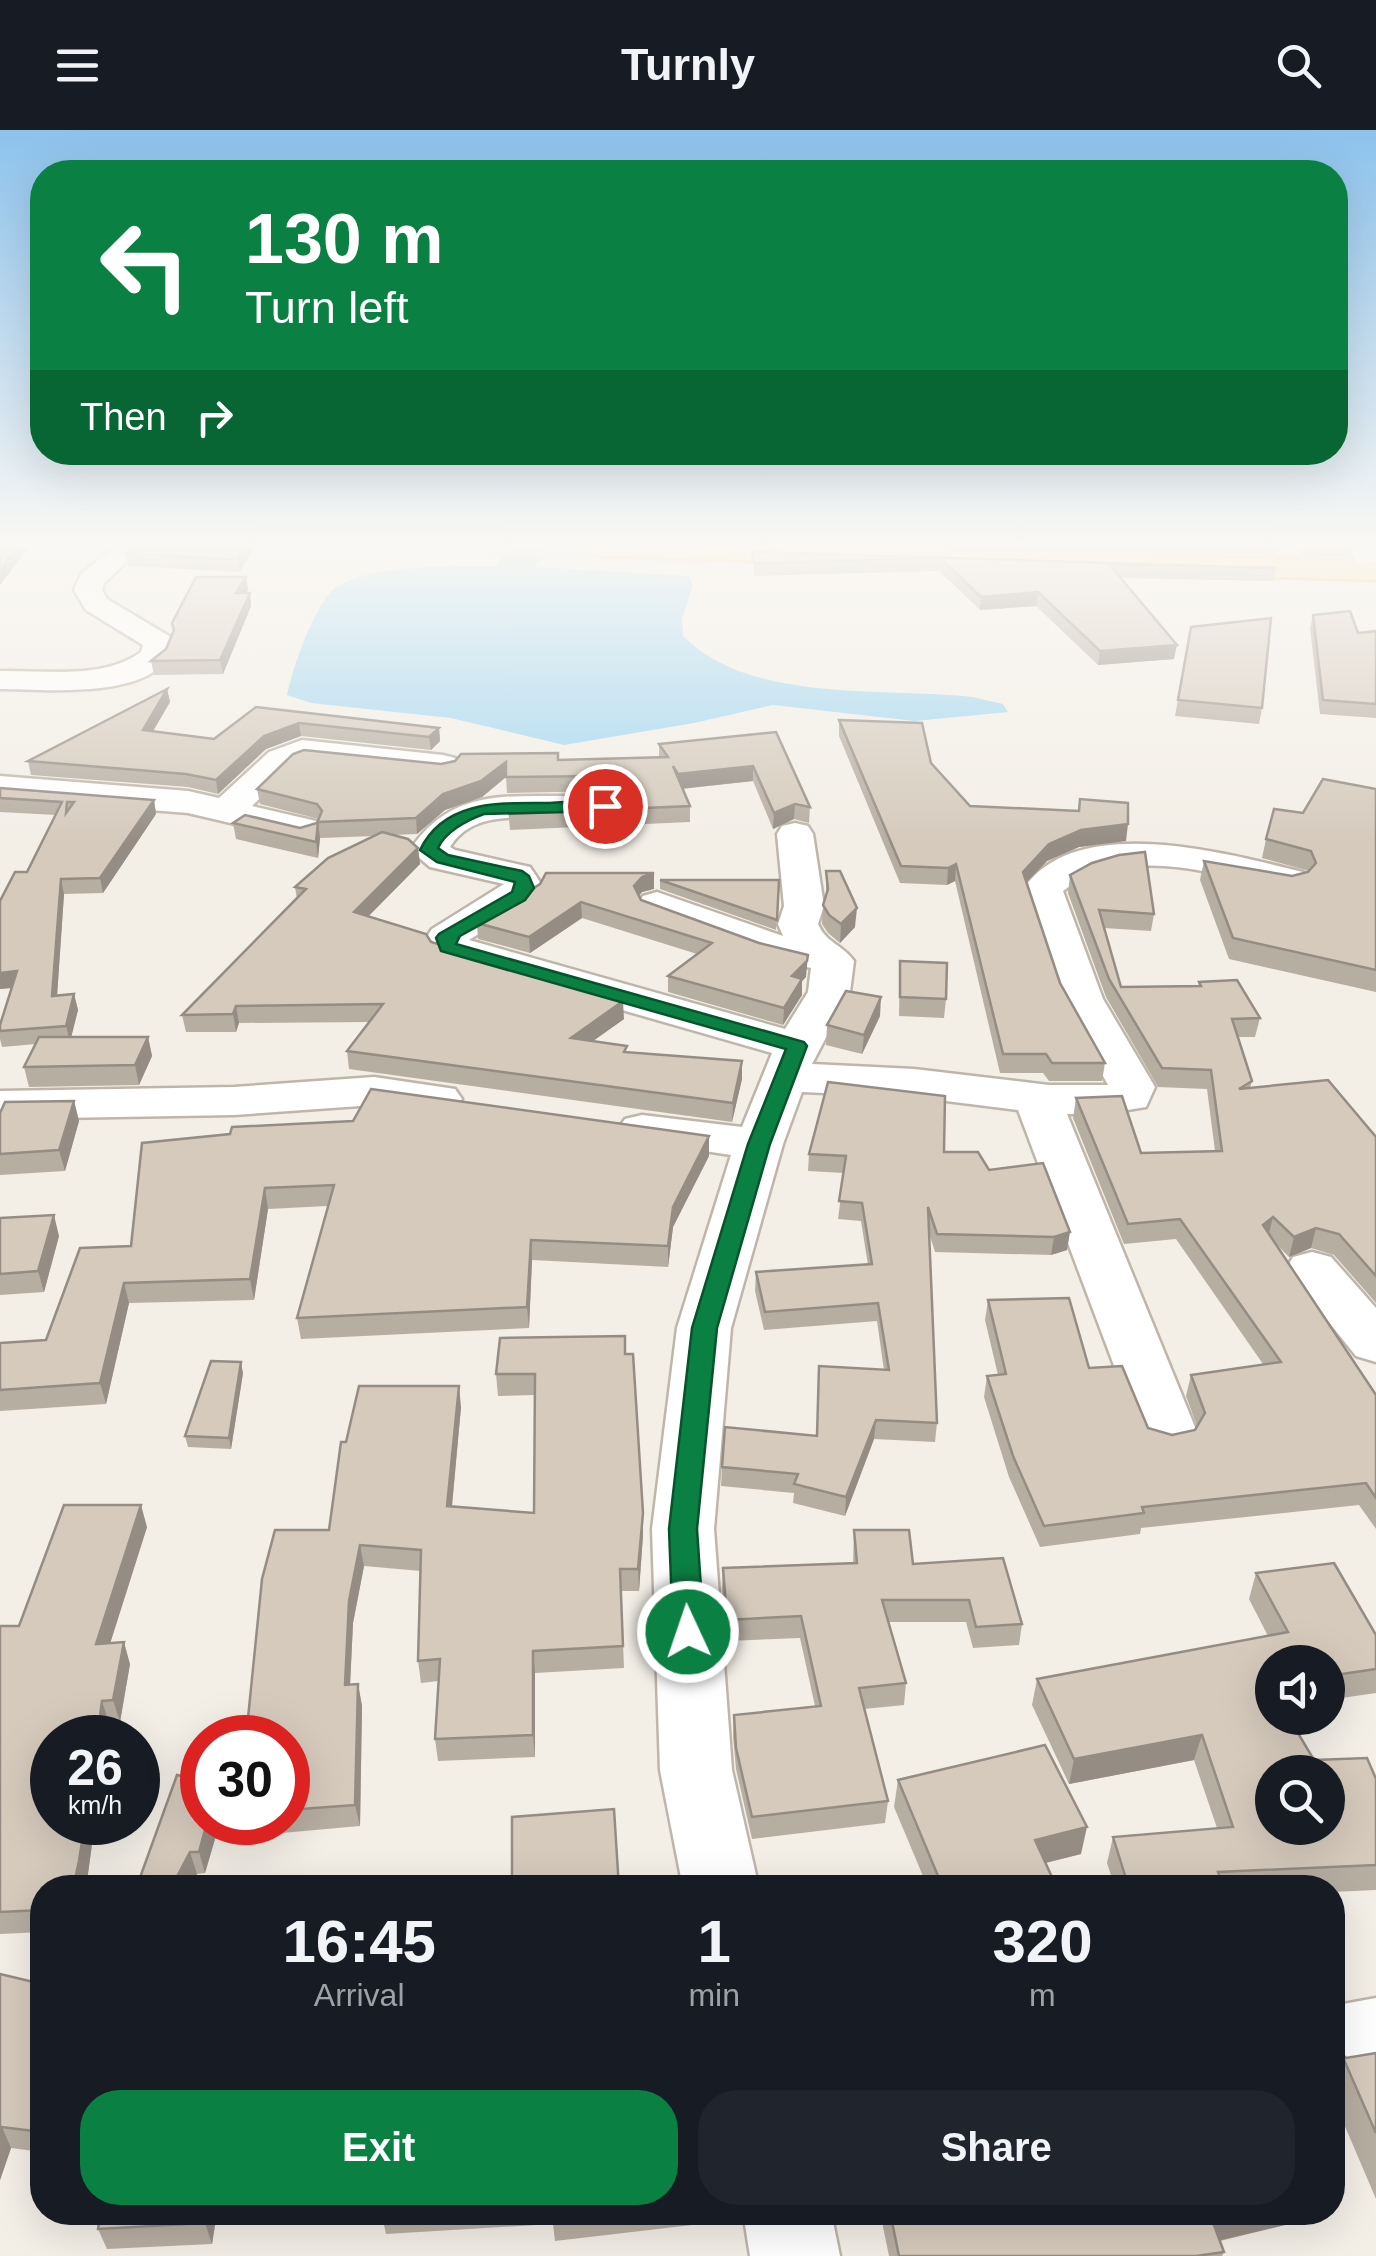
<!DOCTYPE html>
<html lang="en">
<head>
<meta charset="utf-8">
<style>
  body { margin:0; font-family:Helvetica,sans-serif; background:#20242c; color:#f1f3f6; height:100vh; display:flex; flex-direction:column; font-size:38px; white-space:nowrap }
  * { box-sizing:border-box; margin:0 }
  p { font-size:32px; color:#9ea1a6 }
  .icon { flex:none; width:55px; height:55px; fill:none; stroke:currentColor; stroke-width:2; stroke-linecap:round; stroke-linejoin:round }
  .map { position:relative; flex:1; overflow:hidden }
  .details { position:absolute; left:30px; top:1745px; width:1315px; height:350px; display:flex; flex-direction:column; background:#171b24; border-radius:40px; box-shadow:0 10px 40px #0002 }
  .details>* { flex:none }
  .guide { position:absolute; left:30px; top:30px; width:1318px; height:305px; border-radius:40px; box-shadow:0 10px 40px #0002; background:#0b8043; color:#fff; overflow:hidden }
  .controls { position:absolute; left:1255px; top:1515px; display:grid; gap:20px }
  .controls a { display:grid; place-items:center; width:90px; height:90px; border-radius:50%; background:#171b24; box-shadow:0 10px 40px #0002; font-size:50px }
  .speed { position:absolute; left:30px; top:1585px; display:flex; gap:20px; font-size:50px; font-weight:700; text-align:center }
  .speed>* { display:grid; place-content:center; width:130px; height:130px; border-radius:50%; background:#171b24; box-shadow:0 10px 40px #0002; line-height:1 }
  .speed small { font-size:25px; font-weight:400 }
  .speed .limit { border:15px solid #d22; background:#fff; color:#111 }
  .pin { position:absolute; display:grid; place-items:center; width:85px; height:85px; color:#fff; margin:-42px; border:5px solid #fff; border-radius:50%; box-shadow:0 2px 10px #0007 }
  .me { position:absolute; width:110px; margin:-55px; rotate:357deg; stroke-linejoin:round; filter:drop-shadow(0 0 8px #0008) }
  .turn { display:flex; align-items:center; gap:35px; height:210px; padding:0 50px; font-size:45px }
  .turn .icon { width:130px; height:130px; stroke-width:2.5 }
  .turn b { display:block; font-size:70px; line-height:85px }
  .then { display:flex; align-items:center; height:95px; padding:0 50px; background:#0003; gap:20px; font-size:38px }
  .eta { display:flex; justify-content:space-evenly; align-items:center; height:170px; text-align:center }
  .eta b { font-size:60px; font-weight:700; line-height:70px }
  .action { display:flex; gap:20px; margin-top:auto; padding:20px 50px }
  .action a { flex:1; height:115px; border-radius:40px; background:#0b8043; color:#fff; font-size:40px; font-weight:700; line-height:115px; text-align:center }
  .action a+a { background:#20242c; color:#f1f3f6 }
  header { display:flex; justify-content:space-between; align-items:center; height:130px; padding:0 50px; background:#171b24; font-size:45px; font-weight:700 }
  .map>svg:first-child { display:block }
  .residential { fill:#e7e0d5 }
  .parking { fill:#e4e2df }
  .water { fill:#a2d6f1 }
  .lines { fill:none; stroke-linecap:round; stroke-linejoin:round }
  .river { fill:#a2d6f1; fill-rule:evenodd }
  .minor-casing { stroke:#bfb6a9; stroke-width:5 }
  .major-casing { stroke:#e4b664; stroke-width:5 }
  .minor { fill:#fff; fill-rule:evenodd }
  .major { fill:#ffda94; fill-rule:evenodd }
  .wall { fill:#b7aea2 }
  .shaded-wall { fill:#958d84 }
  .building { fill:#d5cabc; stroke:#958d84; stroke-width:2.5; fill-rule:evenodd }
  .route { fill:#0b8043; stroke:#07532c; stroke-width:2.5 }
</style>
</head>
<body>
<header><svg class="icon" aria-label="menu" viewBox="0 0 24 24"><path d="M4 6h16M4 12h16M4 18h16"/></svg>Turnly<svg class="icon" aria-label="search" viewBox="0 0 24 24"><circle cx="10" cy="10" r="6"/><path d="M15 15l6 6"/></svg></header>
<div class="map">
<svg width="1376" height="2126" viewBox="0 0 1376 2126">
  <rect width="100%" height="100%" fill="#f3efe7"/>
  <!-- residential -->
  <path class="residential" d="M781,417H1376V434L895,421Z"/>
  <!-- parking -->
  <g class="parking">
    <path d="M348,417H462L505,418L499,427L345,420Z"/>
    <path d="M536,420L710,427L708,436L530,428Z"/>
  </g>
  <!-- water -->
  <path class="water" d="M539,437L689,446L693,455L682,489L683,506C750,574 884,557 972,567L1003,574L1008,582L915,591L773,575L694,593L564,615L451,588L311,573L287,565C294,534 309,492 328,465C357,428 494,437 539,437Z"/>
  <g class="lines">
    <!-- river -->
    <path class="river" d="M508,418L509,417L548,418L530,446L516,449L502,446L496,437Z"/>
    <!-- minor casing -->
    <g class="minor-casing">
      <g id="minor">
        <path d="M114,417H143L104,453L102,460L107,469L169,506L173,512C165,572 45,559 0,559V541C45,540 103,550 141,522L143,515L86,480L74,460L81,444Z"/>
        <path d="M1350,417H1376V447L1361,446Z"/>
        <path d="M302,610L443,625L455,628L460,635L455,642L443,645L306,631L293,636L252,676L316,691L321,699L316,707L303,710L188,683L0,668V646L188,661L219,668L269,622Z"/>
        <path d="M575,666L588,669L593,677L588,685C544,695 478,671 450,717L455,720L530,737L544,758L539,766L469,810L785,899L808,862L811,838L760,826L643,782L637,774L643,766L657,762L783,806L778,794L784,776L777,704L782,696L795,693L808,696L813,704L824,776L818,794C827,814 842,814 854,831L850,862L812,934L914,939L1049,955H1108L1061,869L1024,758C1077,681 1229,724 1303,742L1308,750L1303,758L1289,762C1220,744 1126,713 1063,761L1103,869L1155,957L1146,977L1103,984H1067L1197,1302L1189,1317L1168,1323L1147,1317L1139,1302L1018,980L914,967L802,962L783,1014L731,1198L714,1399L732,1640L759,1758H683L660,1640L652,1399L677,1198L731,1025L625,1009L618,999L625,989L642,985L742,997L772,923L434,826L426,808L432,799L504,754L430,737L410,720C452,657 507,667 575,666Z"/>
        <path d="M374,947L455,959L462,969L455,979L439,983L374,975L234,985L0,989V961L234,957Z"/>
        <path d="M1312,1122L1331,1127L1376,1178V1232L1356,1226L1286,1139L1293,1127Z"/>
        <path d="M1376,1868V1948L1332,1956V1876Z"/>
        <path d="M743,2082H831L840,2126H750Z"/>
      </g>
    </g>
    <!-- major casing -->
    <g class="major-casing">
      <path id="major" d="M588,417H875L1376,432V450L602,426L592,423Z"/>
    </g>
    <!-- minor -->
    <use href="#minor" class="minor"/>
    <!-- major -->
    <use href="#major" class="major"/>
  </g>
  <!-- wall -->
  <g class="wall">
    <path d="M133,417H256L239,442L128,436L126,423Z"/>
    <path d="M899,417H1277L1276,425Z"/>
    <path d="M1300,417H1352L1350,427L1301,426Z"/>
    <path d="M752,422L1276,438L1273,451L1120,448L1174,529L1098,535L1036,476L980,480L939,441L754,446Z"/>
    <path d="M246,447L248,460L246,463H250L251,476L223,544L154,545L151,531L166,519L173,502L172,493Z"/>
    <path d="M1313,485L1358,503L1376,501V588L1320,584L1310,498Z"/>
    <path d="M1191,497L1262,578L1259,594L1175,586Z"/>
    <path d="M167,559L170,572L153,601L214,609L256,577L439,598L440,611L431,620L301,606L266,619L218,664L188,657L31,645L28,631Z"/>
    <path d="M839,590L931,633L970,676L1078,681L1080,669L1126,711L1079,717L1047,731L1026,753L1060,853L1105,933L1102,951H1049L1043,943H1000L955,751L947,755L900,753L839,606Z"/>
    <path d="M776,602L810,677L809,693L794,689L773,699L753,651L682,659L690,676V692L510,700L508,677L618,672L621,667L619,664L605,661L507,663L506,647L482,667L445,680L417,704L393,705L418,718L420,734L368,786L624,889L593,911L627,922L742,931V949L732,992L349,939L347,921L369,892L239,893L236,902H186L182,885L297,769L295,757L374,706L320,708L318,728L236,709L233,693L300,698L317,693L319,689L260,674L257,659L441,634L659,627V614Z"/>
    <path d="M0,658L154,670L156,684L103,763L64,764L57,866L74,864L78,880L71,907H148L152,926L139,955L29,957L24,937L36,914L2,917L0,909V895L12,858L0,859L56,685L0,682Z"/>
    <path d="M1376,659V862L1229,829L1200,750L1204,731L1292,746L1307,743L1306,740L1262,728L1266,709Z"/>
    <path d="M826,741L855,797L840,813L828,803L822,794L823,775L826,766Z"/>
    <path d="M1070,745L1154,784L1151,801L1104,798L1121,857L1198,856L1199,852L1260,888L1255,907H1238L1252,951L1250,958L1376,1007V1173L1334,1125L1311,1118L1289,1127L1276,1114L1376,1265V1399L1359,1375L1141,1398L1140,1404L1040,1417L1009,1347L984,1267L987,1246L998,1245L985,1190L988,1170L1089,1238L1148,1298L1172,1305L1195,1300L1197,1296L1186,1266L1191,1245L1263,1234L1176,1109L1124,1114L1073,988L1076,968L1141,1023L1215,1021L1207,959L1158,957L1106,867L1068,763Z"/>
    <path d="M660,750H779L776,800L660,759Z"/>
    <path d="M654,759L642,762L639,766L641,770L806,847L802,851V865L783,895L668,862V846L697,824L582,788L530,823L478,809L477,793Z"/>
    <path d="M900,831L946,869L944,888L899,886Z"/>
    <path d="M880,886L862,924L826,915L827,895Z"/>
    <path d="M74,971L79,991L65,1041L0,1045V983Z"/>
    <path d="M709,1006V1026L673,1097L668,1137L532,1130L529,1198L301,1209L297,1188L328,1076L268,1079L254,1170L129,1173L106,1274L0,1281V1213L46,1210L131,1116L142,1013Z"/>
    <path d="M944,1022L989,1040L1067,1120L1051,1125L935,1122L929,1103L937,1293L935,1312L874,1309L845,1386L793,1373L794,1363L721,1356L722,1337L816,1305L884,1240L877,1191L764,1200L755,1161L756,1142L868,1135L861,1091L838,1089L844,1043L808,1041L809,1024Z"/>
    <path d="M0,1088L59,1106L44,1162L0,1165Z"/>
    <path d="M625,1224L643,1383V1405L639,1461H621L624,1538L535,1543V1627L438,1631L435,1609L438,1551L421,1553L418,1531L421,1441L364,1436L353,1493L350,1555L358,1554L362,1576L360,1696L215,1709L205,1743L197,1744L189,1758H90L137,1756L202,1692H288V1608L346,1312L461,1277L452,1376L534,1383L535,1265L498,1266L496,1244Z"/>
    <path d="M243,1243L231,1319L188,1317L185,1306Z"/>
    <path d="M147,1397L110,1513L130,1534L120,1592L109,1593L86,1758H42V1802L0,1804V1496H19Z"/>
    <path d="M854,1400L1022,1494L1019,1515L973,1518L966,1492H888L906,1553L904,1575L864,1579L888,1671L885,1693L752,1709L736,1639L733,1606L734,1585L815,1576L800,1508L726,1511L722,1459L723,1438L853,1433Z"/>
    <path d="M1256,1443L1376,1505V1563L1328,1570V1532H1272V1588L1314,1630L1376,1649V1760L1332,1762V1758H1115L1107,1733L1113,1707L1217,1698L1194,1630L1069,1654L1032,1575L1037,1549L1268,1506L1249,1469Z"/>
    <path d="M898,1650L1081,1724L1045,1733L1057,1758H928L894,1677Z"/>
    <path d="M0,1844L42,1854V2022L11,2018L0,2050Z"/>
    <path d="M1341,1923L1346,1928L1376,1923V2069L1332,1966V1943Z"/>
    <path d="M101,2082H217L212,2114L107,2119L98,2099Z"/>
    <path d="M381,2082H692V2095L555,2111L553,2094L386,2104Z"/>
    <path d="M885,2082H890L1289,2094L1220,2111L1224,2122L1222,2126H889L883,2097Z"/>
  </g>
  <!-- shaded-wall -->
  <g class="shaded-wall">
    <path d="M17,417H29L0,455V439Z"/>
    <path d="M246,417H256L239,442L237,430Z"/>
    <path d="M246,447L248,460L238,477L236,463Z"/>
    <path d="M1038,462L1036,476L980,480L981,467Z"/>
    <path d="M250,463L251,476L223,544L220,530Z"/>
    <path d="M1177,515L1174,529L1098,535L1100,521Z"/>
    <path d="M167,559L170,572L146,613L143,600Z"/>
    <path d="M299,593L301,606L266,619L218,664L216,650L264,606Z"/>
    <path d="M439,598L440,611L431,620L429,607Z"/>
    <path d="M506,632V647L482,667L445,680L417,704L416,688L443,664Z"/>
    <path d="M753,636V651L678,659V644Z"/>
    <path d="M154,670L156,684L103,763L100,748Z"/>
    <path d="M795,674L794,689L773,699L774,683Z"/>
    <path d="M318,692L320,708L318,728L316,712Z"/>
    <path d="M1128,694L1126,711L1079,717L1047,731L1020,759L1023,742L1049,714L1081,700Z"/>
    <path d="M418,718L420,734L356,799L354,782Z"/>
    <path d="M956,734L955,751L947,755L948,738Z"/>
    <path d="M654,743V759L642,762L634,772V756L642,747Z"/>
    <path d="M61,749L64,764L56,881L52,866Z"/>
    <path d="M581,772L582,788L530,823L529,807Z"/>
    <path d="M857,778L855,797L840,813L841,794Z"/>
    <path d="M808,825L806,847L802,851V865L783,895L784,878L792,846Z"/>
    <path d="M17,841L21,857L0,859V843Z"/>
    <path d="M74,864L78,880L70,912L66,896Z"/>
    <path d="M881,867L880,886L862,924L864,905Z"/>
    <path d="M623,871L624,889L572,926L571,908Z"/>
    <path d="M236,876L239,893L236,902L233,884Z"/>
    <path d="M148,907L152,926L139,955L135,935Z"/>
    <path d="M742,931V949L732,992L733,973Z"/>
    <path d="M74,971L79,991L65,1041L59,1020Z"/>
    <path d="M709,1006V1026L673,1097L668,1137V1116L673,1077Z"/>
    <path d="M265,1058L268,1079L254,1170L250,1149Z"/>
    <path d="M54,1085L59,1106L44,1162L38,1141Z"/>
    <path d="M1273,1087L1268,1107L1263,1095Z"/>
    <path d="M1316,1098L1311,1118L1289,1127L1294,1107Z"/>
    <path d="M1070,1102L1067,1120L1051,1125L1054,1107Z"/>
    <path d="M531,1110L532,1130L529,1198L527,1177Z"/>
    <path d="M124,1153L129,1173L106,1274L100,1253Z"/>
    <path d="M241,1232L243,1243L231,1319L229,1308Z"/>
    <path d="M459,1256L461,1277L450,1397L447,1376Z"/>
    <path d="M876,1290L874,1309L845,1386L846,1367Z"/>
    <path d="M141,1375L147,1397L103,1536L96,1514Z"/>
    <path d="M643,1383V1405L639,1461L638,1439Z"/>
    <path d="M360,1415L364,1436L353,1493L349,1577L345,1555L349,1471Z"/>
    <path d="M124,1512L130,1534L120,1592L113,1570Z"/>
    <path d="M533,1521L535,1543V1627L533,1605Z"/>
    <path d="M358,1554L362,1576L360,1696L355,1675Z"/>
    <path d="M102,1571L109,1593L107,1608H97Z"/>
    <path d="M1202,1605L1194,1630L1069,1654L1074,1629Z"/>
    <path d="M85,1692H95L86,1758H73Z"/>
    <path d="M207,1692H210L215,1709L205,1743L199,1722Z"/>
    <path d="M1087,1697L1081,1724L1029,1737L1035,1710Z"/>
    <path d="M190,1722L197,1744L189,1758H171Z"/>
    <path d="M2,1997L11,2018L0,2050V2001Z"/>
    <path d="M207,2082H217L212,2114L205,2093Z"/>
    <path d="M1229,2082H1294L1289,2094L1200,2115L1211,2087Z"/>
  </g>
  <!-- building -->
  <g class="building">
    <path d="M0,417H17L0,439Z"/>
    <path d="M133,417H246L237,430L126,423Z"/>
    <path d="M752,422L1276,438L1109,434L1177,515L1100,521L1038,462L981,467L940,428L754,433Z"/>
    <path d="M196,447H246L236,463H250L220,530L151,531L166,519L174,500L172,493Z"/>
    <path d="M1350,481L1358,503L1376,501V574L1323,570L1313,485Z"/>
    <path d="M1271,488L1262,578L1178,570L1191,497Z"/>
    <path d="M167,559L143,600L214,609L256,577L439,598L429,607L299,593L264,606L216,650L186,644L28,631Z"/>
    <path d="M839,590L922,593L931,633L970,676L1079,681L1080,669L1128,673V694L1081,700L1049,714L1023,742L1060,853L1105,933H1052L1046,924H1003L956,734L948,738L901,736Z"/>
    <path d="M776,602L810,677L795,674L774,683L753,636L678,644L673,636L690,676L509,684L508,677L618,672L626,659L618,649L605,646L506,647V632L481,651L443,664L416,688L318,692L316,712L233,693L245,685L300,698L317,693L322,681L317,674L257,659L293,624L304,620L441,634L455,631L461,624L558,623V630L668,627L659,614Z"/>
    <path d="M1323,649L1376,659V840L1233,808L1204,731L1292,746L1308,742L1316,733L1311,721L1266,709L1274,679L1303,683Z"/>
    <path d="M0,658L154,670L100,748L61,749L52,866L74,864L66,896L0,901V895L17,841L0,843V771L15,742H27L62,672L0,668ZM67,672H74L66,683Z"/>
    <path d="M382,702L408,709L418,718L354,782L426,804L431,812L579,854L623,871L571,908L627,916L624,922L742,931L733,973L347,921L383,874L236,876L233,884L182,885L306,759L295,757L328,728Z"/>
    <path d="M1145,722L1154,784L1099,780L1121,857L1201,856L1199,852L1237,850L1260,888L1232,889L1252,951L1239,959L1328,950L1376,1007V1146L1339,1104L1316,1098L1294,1107L1273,1087L1263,1095L1376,1265V1368L1366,1353L1142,1377L1144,1383L1044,1396L1013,1326L987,1246L1006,1244L988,1170L1069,1168L1089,1238L1122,1236L1148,1298L1172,1305L1195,1300L1205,1283L1191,1245L1281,1232L1180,1089L1128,1094L1076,968L1122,966L1141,1023L1222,1021L1211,940L1162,938L1109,849L1070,745L1092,733L1119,725Z"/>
    <path d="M826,741H840L857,778L841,794L829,785L823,775L828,759Z"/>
    <path d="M546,743H654L642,747L634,756L641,770L759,813L808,825L807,831L792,846L802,849L784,878L668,846L712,813L581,772L529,807L477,793L540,754Z"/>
    <path d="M660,750H779L777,790Z"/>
    <path d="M900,831L947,833L946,869L900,867Z"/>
    <path d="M846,861L881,867L864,905L827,895Z"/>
    <path d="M39,907H148L135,935L24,937Z"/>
    <path d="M828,952L945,966L944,1022H978L989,1040L1043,1033L1070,1102L1054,1107L937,1104L928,1077L937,1293L876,1290L846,1367L794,1354L798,1344L722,1337L725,1297L817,1306L819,1236L889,1240L878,1173L765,1182L756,1142L872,1134L862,1073L839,1071L846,1026L809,1024Z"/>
    <path d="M371,959L709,1006L673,1077L668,1116L531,1110L527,1177L297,1188L334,1055L265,1058L250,1149L124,1153L100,1253L0,1260V1213L46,1210L80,1118L131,1116L142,1013L230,1004L232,997L353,991Z"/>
    <path d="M74,971L59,1020L0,1024V983L5,972Z"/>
    <path d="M54,1085L38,1141L0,1144V1088Z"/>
    <path d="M625,1206V1224H633L643,1383L638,1439H620L623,1516L533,1521V1605L435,1609L440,1529L418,1531L421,1420L360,1415L349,1471L345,1555L358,1554L355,1675L288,1680V1608H246L262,1449L275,1400H329L341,1312H346L359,1256H459L447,1376L534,1383L535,1244H496L500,1208Z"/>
    <path d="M211,1231L241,1232L229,1308L185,1306Z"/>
    <path d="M64,1375H141L96,1514L124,1512L113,1570L102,1571L97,1608H52V1692H85L79,1731L73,1758H42V1780L0,1782V1496H19Z"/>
    <path d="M854,1400H909L913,1434L1003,1428L1022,1494L976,1497L969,1470H882L906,1553L859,1558L888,1671L752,1687L736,1618L734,1585L821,1576L801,1486L727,1490L723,1438L857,1433Z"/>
    <path d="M1334,1433L1376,1505V1539L1328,1546V1532H1272V1553L1270,1554L1272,1559V1588H1289L1314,1630L1367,1628L1376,1649V1735L1218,1742L1224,1758H1129L1113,1707L1233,1697L1202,1605L1074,1629L1037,1549L1288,1502L1256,1443ZM1272,1642H1328V1698H1272Z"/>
    <path d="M1045,1615L1087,1697L1035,1710L1057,1758H943L898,1650Z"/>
    <path d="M177,1645L202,1650V1692H207L199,1722H190L171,1758H90L91,1753L137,1756Z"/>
    <path d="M614,1679L619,1758H512V1687Z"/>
    <path d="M0,1844L42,1854V2002L2,1997L0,2001Z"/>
    <path d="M1341,1923L1346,1928L1376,1923V2003Z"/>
    <path d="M101,2082H207L205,2093L98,2099Z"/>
    <path d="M552,2082H619L553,2090Z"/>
    <path d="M890,2082H1229L1211,2087L1224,2122L1196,2126H899Z"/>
  </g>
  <!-- sky -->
  <linearGradient id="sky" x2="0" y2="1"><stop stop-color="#8cc2ec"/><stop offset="0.58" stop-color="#faf8f4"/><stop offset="1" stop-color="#faf8f4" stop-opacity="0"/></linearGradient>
  <rect width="1376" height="714" fill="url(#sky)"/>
  <!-- route -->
  <path class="route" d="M611,673L613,676L605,681L484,684C467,690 445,702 438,718L448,725L522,741L529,746L534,758L525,770L460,806L456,814L804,912L807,916L770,1014L717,1198L697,1399L704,1502L699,1511L688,1514L678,1511L673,1502L669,1399L692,1198L748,1014L786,919L441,821L436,808L439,804L512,762L515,752L437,732L420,720C444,670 499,673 547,673C568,672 590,669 611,673Z"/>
</svg>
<div class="controls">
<a><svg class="icon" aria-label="sound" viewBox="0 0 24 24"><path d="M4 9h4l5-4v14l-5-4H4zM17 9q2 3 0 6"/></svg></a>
<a><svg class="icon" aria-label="search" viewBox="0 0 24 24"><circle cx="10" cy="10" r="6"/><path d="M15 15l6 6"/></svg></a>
</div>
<div class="speed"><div>26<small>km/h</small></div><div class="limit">30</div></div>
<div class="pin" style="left:605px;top:676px;background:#d93025"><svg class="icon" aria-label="arrive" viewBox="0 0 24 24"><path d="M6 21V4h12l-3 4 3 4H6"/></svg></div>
<svg class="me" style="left:688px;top:1502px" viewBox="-20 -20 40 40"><circle r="17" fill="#0b8043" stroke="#fff" stroke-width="3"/><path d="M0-11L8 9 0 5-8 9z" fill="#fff"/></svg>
<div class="guide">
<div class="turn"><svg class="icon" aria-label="left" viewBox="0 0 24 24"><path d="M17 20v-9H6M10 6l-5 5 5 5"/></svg><div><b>130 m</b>Turn left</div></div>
<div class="then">Then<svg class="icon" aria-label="right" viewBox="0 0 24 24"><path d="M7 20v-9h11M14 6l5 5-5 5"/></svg></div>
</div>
<section class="details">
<div class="eta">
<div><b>16:45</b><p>Arrival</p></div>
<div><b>1</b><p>min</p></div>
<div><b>320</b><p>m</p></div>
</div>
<div class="action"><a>Exit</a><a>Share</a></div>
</section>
</div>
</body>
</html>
